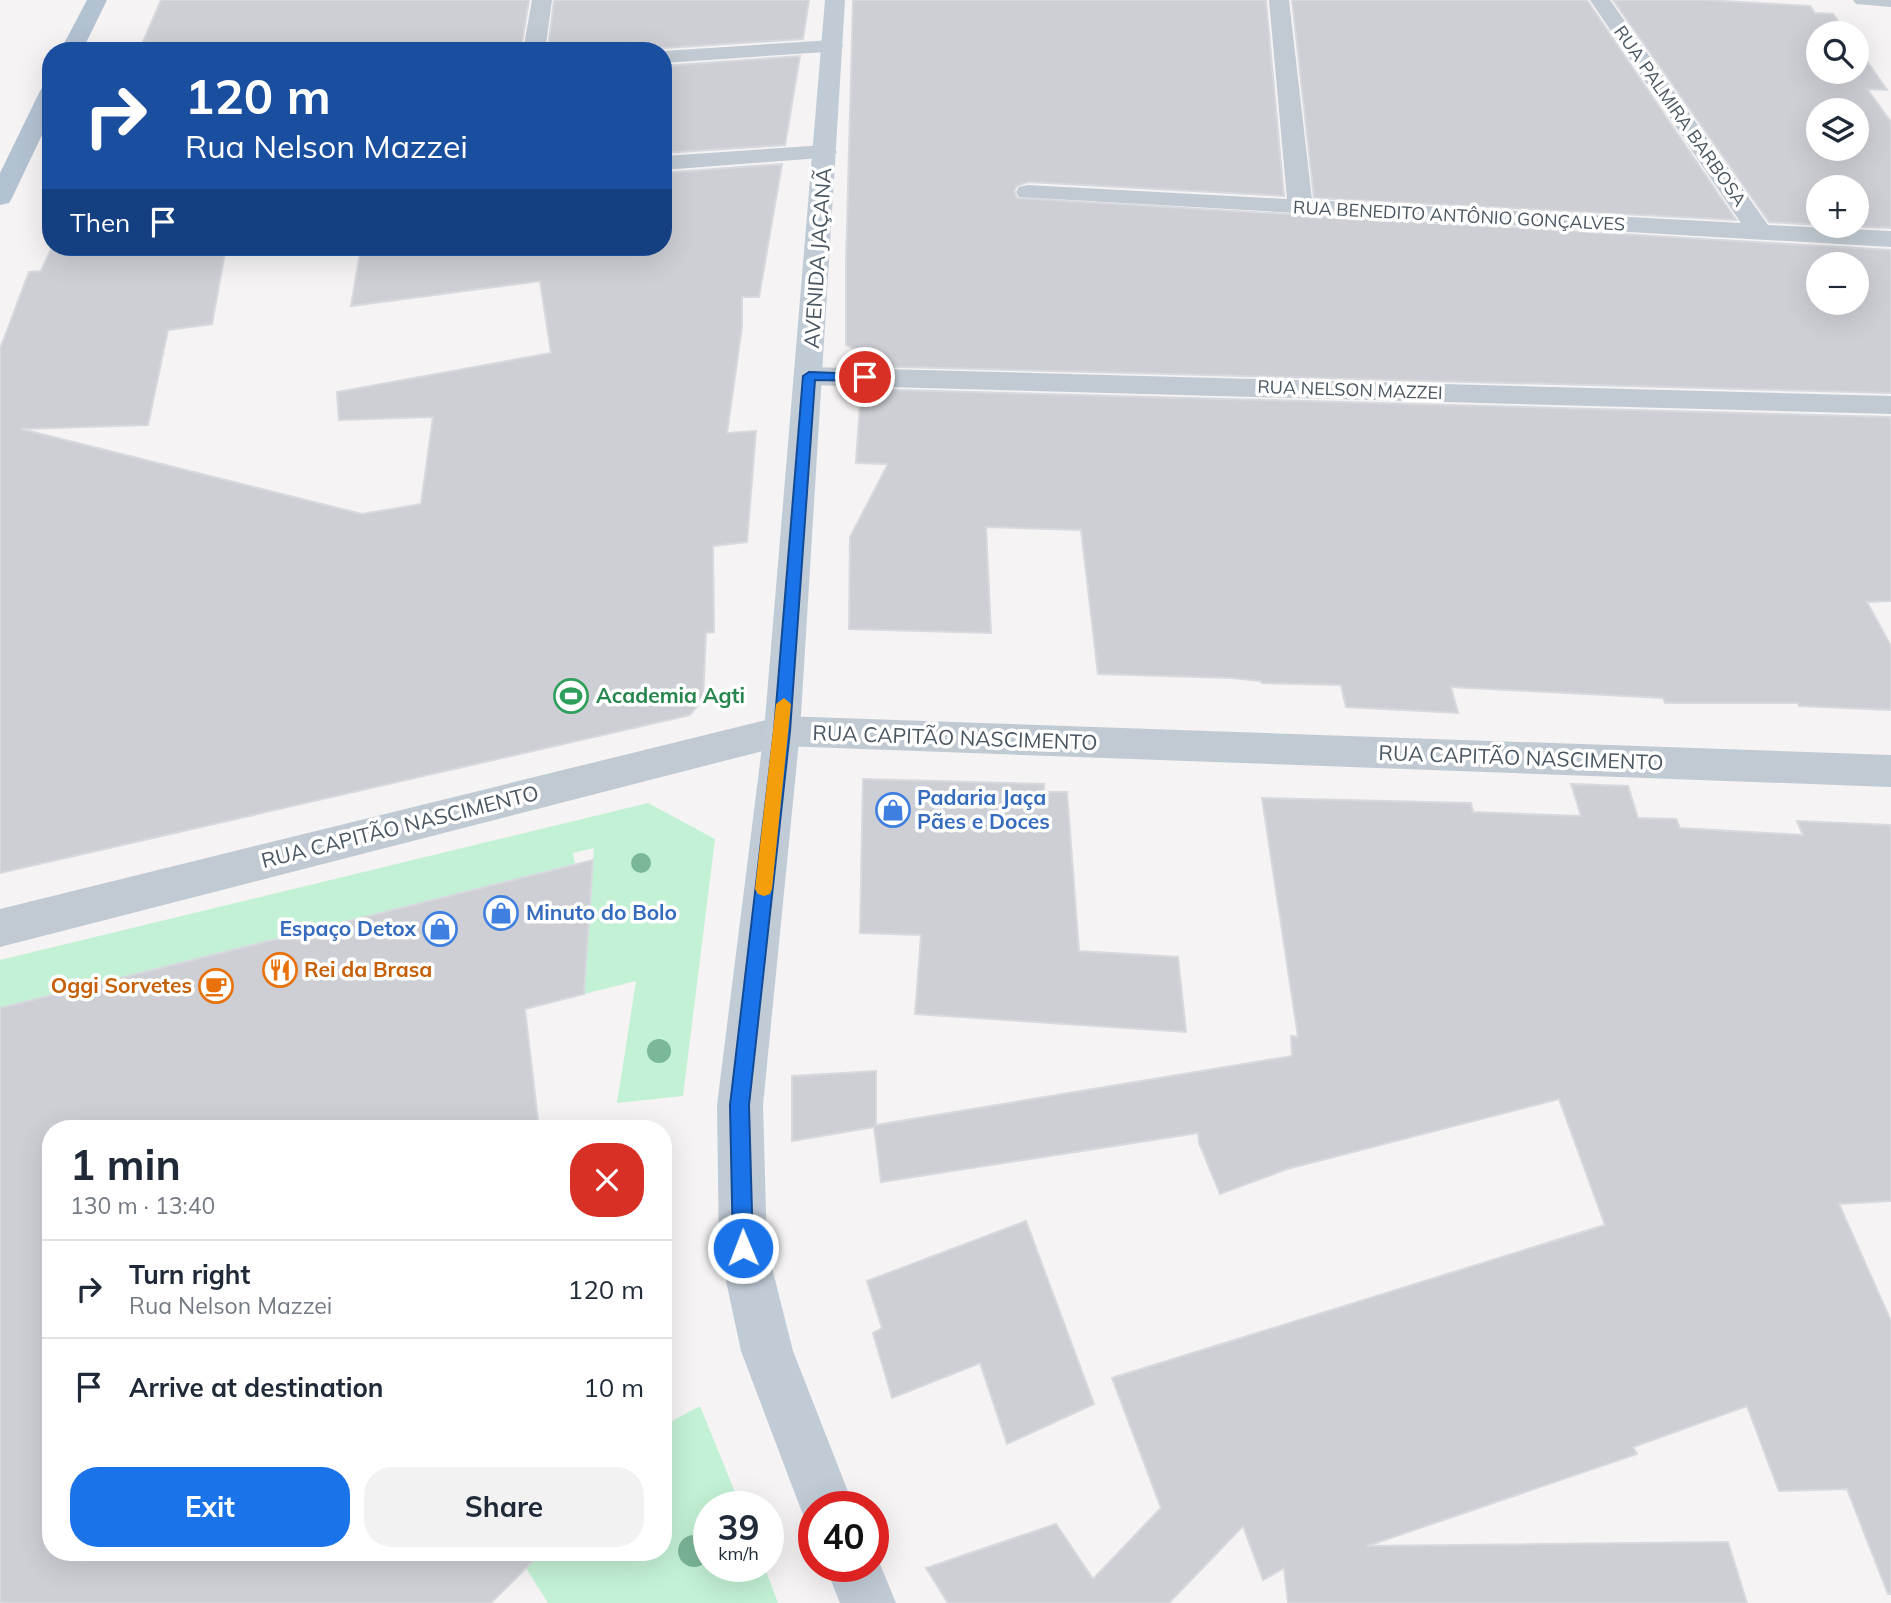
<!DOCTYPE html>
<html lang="en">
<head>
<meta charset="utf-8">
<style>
  body { margin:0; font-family:Mulish,sans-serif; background:#f2f2f3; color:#1f2937; height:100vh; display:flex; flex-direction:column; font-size:26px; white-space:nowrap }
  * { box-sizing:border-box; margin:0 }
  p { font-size:23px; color:#747a83 }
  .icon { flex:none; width:38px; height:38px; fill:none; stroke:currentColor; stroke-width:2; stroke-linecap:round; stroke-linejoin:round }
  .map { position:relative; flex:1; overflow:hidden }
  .side { position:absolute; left:42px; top:1120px; width:630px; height:441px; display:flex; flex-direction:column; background:#fff; border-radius:28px; box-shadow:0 7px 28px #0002 }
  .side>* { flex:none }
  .guide { position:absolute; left:42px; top:42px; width:630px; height:214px; border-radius:28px; box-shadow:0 7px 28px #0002; background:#1a4fa0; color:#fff; overflow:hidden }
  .fabs { position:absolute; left:1806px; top:21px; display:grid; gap:14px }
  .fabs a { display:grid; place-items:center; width:63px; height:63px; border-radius:50%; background:#fff; box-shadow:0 7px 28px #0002; font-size:35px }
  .speed { position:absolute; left:693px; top:1491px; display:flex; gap:14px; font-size:35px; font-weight:700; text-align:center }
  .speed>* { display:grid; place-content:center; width:91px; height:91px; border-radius:50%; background:#fff; box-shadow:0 7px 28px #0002; line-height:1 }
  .speed small { font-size:18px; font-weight:400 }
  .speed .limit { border:10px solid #d22; background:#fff; color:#111 }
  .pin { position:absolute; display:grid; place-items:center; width:60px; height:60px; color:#fff; margin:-30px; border:4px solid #fff; border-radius:50%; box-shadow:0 2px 7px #0007 }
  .me { position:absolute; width:77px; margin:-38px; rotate:359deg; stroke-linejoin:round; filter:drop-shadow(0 0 5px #0008) }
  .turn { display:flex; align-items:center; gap:24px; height:147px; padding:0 28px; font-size:32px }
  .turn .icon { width:91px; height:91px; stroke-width:2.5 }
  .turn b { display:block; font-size:49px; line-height:60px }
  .then { display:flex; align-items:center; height:66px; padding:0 28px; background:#0003; gap:14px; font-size:26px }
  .round { display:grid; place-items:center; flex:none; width:74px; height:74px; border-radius:28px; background:#f2f2f3 }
  .summary { display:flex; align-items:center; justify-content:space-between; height:119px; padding:0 28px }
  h1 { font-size:42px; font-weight:700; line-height:52px }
  .action { display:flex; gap:14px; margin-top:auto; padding:14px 28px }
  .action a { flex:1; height:80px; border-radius:28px; background:#1a73e8; color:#fff; font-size:28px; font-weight:700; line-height:80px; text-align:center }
  .action a+a { background:#f2f2f3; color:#1f2937 }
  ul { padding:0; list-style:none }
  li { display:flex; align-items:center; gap:21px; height:98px; padding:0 28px; border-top:2px solid #e0e1e3 }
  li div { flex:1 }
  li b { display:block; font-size:26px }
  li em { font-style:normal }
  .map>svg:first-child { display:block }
  .green { fill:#c3f1d5 }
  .building { fill:#cdcfd5; stroke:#d7d9de; stroke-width:2; fill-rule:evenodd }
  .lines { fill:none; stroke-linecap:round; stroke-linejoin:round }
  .street { fill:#c1cad2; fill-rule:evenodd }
  .secondary { fill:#c1cbd6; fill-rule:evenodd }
  .primary { fill:#b3c2d1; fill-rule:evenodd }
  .tree { fill:#7bb799 }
  .route { fill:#1a73e8; stroke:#114b97; stroke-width:2 }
  .slow { fill:#f59e0b }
  .labels { text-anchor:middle; stroke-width:7; stroke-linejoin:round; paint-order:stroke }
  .far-street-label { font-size:18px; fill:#4a5661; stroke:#fff }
  .street-label { font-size:21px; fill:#4a5661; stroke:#fff }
  .leisure-label { font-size:21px; font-weight:bold; fill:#27864d; stroke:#fff; text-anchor:start }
  .shop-label { font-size:21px; font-weight:bold; fill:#366cbe; stroke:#fff; text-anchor:start }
  .food-label { font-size:21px; font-weight:bold; fill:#c56008; stroke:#fff; text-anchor:start }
</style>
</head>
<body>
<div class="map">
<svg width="1891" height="1603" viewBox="0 0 1891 1603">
  <rect width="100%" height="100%" fill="#f5f3f3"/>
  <!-- green -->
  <g class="green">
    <path d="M648,803L715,839L683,1096L617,1103L636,981L584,994L594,848L573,853L575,865L0,1008V960Z"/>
    <path d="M700,1406L741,1507H709V1566H764L778,1603H548L526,1568L542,1552H663V1426Z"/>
  </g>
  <!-- building -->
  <g class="building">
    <path d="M161,0H529L521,49L139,51Z"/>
    <path d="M554,0H809L803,39L620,51H563L564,46L548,48Z"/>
    <path d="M853,0H1266L1284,196L1028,182L1017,186L1014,191L1017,198L1891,250V393L863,366L864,353L846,345V263ZM1818,264H1857V303H1818Z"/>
    <path d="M1292,0H1587L1736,220L1314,198Z"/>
    <path d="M1613,0H1705L1810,6L1815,13L1833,14L1847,33H1818V72H1857V47L1887,90L1867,89L1891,122V228L1837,226H1857V187H1818V225L1769,222ZM1818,110H1857V149H1818Z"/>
    <path d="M800,56L785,145L663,153V66Z"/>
    <path d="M782,164L759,297H742V327L727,433L756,431L747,542L713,546L714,632L706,633L703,699L690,715L0,873V349L29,272L41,271L52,247H226L212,324L168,330L148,425L21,429L362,514L421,504L433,417L339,420L337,392L551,353L540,281L351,306L361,247H663V173Z"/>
    <path d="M861,389L1891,417V601L1867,602L1891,646V710L1799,706L1798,703H1665L1663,698L1451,687L1458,713L1403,710L1346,707L1341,685L1262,683L1261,681L1232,678L1098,674L1081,530L986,527L991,633L849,629L850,537L888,464L856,463Z"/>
    <path d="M863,779L1044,784V792H1067L1079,951L1178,957L1186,1032L915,1014L921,935L860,933Z"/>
    <path d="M1571,784L1628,786L1638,818L1676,819L1680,828L1803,835L1797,821L1891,825V1201L1839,1204L1891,1321V1594H1888L1847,1489L1779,1491L1747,1406L1633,1447L1637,1454L1367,1546L1728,1542L1747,1603H1288L1284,1568L1263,1580L1243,1526L1169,1603H948L926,1568L1056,1524L1093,1579L1161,1508L1112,1378L1605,1225L1559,1099L1287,1169L1220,1194L1199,1143L1198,1133L881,1182L874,1127L792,1141V1076L876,1071V1125L1292,1056L1291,1036L1298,1037L1262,798L1471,803L1473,812L1581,816Z"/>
    <path d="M593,860L584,994L525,1009L539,1129H51V1552H542L491,1603H0V1008Z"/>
    <path d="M1026,1221L1094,1404L1007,1444L980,1363L892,1398L873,1333L882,1328L867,1281Z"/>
  </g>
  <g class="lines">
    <!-- street -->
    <g class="street">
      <path d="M532,0H552L545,51H523Z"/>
      <path d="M1269,0H1289L1312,200L1741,223L1590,0H1610L1768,225L1891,231V247L1019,197L1016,192L1019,187L1028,185L1287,199Z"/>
      <path d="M1853,0H1891V7L1856,4Z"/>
      <path d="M832,40L840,41L843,46L840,51L663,63V51Z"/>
      <path d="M825,145L833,147L837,152L833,157L663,170V156Z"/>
      <path d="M809,367L1891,396V414L809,385L799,382L795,376L799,370Z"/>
      <path d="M782,716L1891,755V787L782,746L0,947V909Z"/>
    </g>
    <!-- secondary -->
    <g class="secondary">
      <path d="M825,0H845L800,731L763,1105L767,1248L793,1351L854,1507H814V1529L808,1526L800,1507L741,1351L719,1248L717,1105L764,731Z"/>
      <path d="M873,1547L896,1603H840L825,1566H873Z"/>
    </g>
    <!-- primary -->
    <g class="primary">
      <path d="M87,0H107L82,51H60Z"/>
      <path d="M51,84V116L12,198L9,203L0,205V173L40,91L43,86Z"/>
    </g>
  </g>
  <!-- trees -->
  <g class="tree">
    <circle cx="641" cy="863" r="10"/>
    <circle cx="659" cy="1051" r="12"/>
    <circle cx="694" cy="1551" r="16"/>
  </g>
  <!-- route -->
  <path class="route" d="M809,372L865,374L871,377L865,381L815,380L790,731L749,1105L753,1248L750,1255L743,1258L736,1255L733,1248L730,1105L774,731L803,376Z"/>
  <!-- slow -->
  <path class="slow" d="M784,698L791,704L772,889L770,894L764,896L758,894L755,889L776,704Z"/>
  <!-- icons -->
  <defs>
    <g id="stadium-ring" transform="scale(1.75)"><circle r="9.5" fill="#fff" stroke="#2e9e5b" stroke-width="1.5"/><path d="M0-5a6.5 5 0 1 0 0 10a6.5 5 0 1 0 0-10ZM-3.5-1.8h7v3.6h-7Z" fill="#2e9e5b"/></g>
    <g id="shop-ring" transform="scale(1.75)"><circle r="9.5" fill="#fff" stroke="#3f7fe0" stroke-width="1.5"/><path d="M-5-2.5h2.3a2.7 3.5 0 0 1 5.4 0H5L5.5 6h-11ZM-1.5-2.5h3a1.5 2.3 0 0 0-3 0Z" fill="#3f7fe0"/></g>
    <g id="restaurant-ring" transform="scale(1.75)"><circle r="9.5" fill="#fff" stroke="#e8710a" stroke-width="1.5"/><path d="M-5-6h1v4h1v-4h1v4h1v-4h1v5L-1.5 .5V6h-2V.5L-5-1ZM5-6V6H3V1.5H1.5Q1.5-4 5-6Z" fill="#e8710a"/></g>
    <g id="cafe-ring" transform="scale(1.75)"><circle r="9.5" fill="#fff" stroke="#e8710a" stroke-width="1.5"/><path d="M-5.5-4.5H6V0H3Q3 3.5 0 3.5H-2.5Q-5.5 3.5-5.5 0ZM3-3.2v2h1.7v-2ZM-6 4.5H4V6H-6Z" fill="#e8710a"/></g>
  </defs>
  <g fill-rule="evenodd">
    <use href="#stadium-ring" x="571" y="696"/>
    <use href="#shop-ring" x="893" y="810"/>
    <use href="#shop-ring" x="501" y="913"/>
    <use href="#shop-ring" x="440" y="929"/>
    <use href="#restaurant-ring" x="280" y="970"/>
    <use href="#cafe-ring" x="216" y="986"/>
  </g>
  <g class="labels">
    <!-- far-street labels -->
    <g class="far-street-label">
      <text transform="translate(1680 116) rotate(55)" y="6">RUA PALMIRA BARBOSA</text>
      <text transform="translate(1459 216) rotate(3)" y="6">RUA BENEDITO ANTÔNIO GONÇALVES</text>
      <text transform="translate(1350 390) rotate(2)" y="6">RUA NELSON MAZZEI</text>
    </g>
    <!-- street labels -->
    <g class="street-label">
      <text transform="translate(818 258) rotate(-86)" y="7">AVENIDA JAÇANÃ</text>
      <text transform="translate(955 738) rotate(2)" y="7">RUA CAPITÃO NASCIMENTO</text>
      <text transform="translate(1521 758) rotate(2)" y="7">RUA CAPITÃO NASCIMENTO</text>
      <text transform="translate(400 827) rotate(-14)" y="7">RUA CAPITÃO NASCIMENTO</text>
    </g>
    <!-- leisure labels -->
    <g class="leisure-label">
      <text x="596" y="703">Academia Agti</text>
    </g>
    <!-- shop labels -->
    <g class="shop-label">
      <text x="917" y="805">Padaria Jaça<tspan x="917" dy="24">Pães e Doces</tspan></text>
      <text x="526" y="920">Minuto do Bolo</text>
      <text x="416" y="936" text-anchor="end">Espaço Detox</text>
    </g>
    <!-- food labels -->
    <g class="food-label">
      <text x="304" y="977">Rei da Brasa</text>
      <text x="192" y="993" text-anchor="end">Oggi Sorvetes</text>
    </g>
  </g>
</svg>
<div class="fabs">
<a><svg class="icon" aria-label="search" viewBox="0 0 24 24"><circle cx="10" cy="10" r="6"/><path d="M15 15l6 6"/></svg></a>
<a><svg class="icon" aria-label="layers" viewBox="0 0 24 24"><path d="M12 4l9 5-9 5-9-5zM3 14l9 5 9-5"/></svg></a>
<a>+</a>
<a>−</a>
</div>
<div class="speed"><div>39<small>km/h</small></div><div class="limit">40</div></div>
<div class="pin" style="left:865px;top:377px;background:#d93025"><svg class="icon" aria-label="arrive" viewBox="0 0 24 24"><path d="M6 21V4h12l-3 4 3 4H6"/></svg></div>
<svg class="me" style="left:743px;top:1248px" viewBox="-20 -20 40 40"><circle r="17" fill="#1a73e8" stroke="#fff" stroke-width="3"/><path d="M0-11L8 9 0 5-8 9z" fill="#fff"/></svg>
<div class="guide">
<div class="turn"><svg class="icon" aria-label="right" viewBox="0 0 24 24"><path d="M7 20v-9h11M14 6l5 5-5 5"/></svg><div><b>120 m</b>Rua Nelson Mazzei</div></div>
<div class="then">Then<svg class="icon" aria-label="arrive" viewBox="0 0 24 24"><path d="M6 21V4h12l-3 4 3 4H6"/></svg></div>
</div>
<section class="side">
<div class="summary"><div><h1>1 min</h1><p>130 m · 13:40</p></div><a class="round" style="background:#d93025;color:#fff"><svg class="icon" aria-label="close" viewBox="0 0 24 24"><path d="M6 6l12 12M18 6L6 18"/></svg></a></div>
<ul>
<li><svg class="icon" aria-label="right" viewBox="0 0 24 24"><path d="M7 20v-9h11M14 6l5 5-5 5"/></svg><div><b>Turn right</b><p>Rua Nelson Mazzei</p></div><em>120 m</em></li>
<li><svg class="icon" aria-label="arrive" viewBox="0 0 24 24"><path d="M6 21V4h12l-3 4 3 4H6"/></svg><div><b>Arrive at destination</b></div><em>10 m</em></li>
</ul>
<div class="action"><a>Exit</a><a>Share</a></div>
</section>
</div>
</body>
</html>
